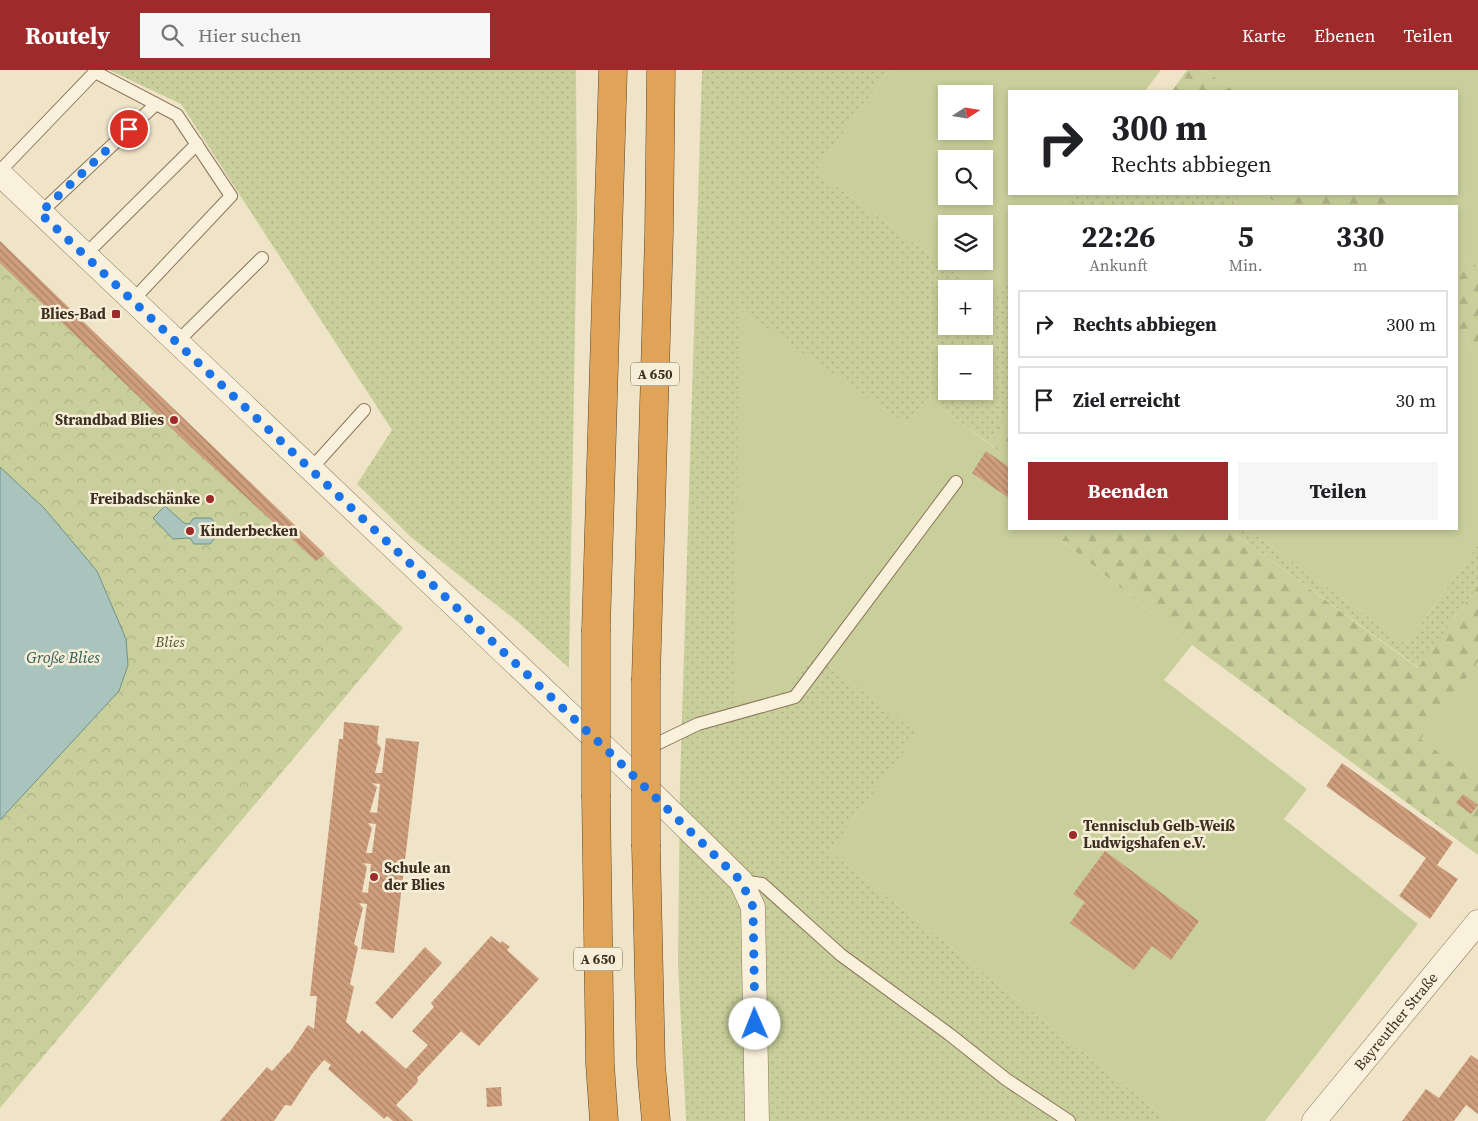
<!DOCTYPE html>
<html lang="de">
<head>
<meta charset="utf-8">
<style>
  body { margin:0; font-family:"Source Serif 4",serif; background:#f6f6f6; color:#202124; height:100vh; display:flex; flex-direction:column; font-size:19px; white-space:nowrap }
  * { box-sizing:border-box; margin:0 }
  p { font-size:16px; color:#757577 }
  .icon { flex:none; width:28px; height:28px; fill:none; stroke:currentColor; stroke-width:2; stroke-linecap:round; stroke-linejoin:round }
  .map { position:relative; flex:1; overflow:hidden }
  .details { position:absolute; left:1008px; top:135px; width:450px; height:325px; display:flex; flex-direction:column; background:#fff; border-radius:0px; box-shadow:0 2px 8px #0003 }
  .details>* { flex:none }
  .hud { position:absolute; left:1008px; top:20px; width:450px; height:105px; border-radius:0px; box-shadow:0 2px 8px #0003; background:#fff; color:#202124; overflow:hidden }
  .needle { width:32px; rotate:78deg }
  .controls { position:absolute; left:938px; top:15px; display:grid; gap:10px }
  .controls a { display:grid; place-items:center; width:55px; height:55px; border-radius:0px; background:#fff; box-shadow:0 2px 8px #0003; font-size:25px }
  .pin { position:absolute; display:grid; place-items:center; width:42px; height:42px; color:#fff; margin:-21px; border:2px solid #fff; border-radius:50%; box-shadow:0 1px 5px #0007 }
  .me { position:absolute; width:55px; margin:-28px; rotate:359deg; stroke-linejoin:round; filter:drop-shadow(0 0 4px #0008) }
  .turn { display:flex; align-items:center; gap:18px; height:105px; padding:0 20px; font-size:22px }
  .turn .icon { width:65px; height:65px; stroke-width:2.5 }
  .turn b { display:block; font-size:35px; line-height:42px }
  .eta { display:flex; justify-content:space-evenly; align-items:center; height:85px; text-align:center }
  .eta b { font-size:30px; font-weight:700; line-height:35px }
  .action { display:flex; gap:10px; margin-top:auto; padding:10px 20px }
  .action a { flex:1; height:58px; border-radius:0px; background:#9e2a2b; color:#fff; font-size:20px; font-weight:700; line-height:58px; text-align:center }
  .action a+a { background:#f6f6f6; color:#202124 }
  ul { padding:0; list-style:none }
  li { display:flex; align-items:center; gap:15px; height:68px; margin:0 10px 8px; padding:0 10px; border:2px solid #e0e0e0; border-radius:0px }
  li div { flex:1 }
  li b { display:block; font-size:19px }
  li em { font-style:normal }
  header { display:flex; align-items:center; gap:30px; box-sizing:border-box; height:70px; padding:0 25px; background:#9e2a2b; color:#fff }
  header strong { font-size:24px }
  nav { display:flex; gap:28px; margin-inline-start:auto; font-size:18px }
  .search { width:350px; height:45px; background:#f6f6f6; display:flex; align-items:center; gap:12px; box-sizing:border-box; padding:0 18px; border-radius:0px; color:#757577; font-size:19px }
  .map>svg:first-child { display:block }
  .grass { fill:url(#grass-dots); fill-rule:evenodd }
  .forest { fill:url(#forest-firs) }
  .park { fill:url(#park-crowns) }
  .garden { fill:#c9cf9b; fill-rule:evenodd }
  .water { fill:#a9c4bc; stroke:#6f938a }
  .building { fill:url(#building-back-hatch); fill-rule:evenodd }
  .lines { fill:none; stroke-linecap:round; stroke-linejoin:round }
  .lane-casing { stroke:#8d765c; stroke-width:14 }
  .street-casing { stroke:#8d765c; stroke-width:25 }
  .highway-casing { stroke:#5b4430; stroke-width:29 }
  .lane { stroke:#faf1dc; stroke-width:12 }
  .street { stroke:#faf1dc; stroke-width:24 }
  .highway { stroke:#e0a458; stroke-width:28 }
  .highway-bridge-casing { stroke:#5b4430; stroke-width:29; stroke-linecap:butt }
  .highway-bridge { stroke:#e0a458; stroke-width:28 }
  .route { stroke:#1a73e8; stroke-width:9; stroke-dasharray:0 16.2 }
  .poi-dot { fill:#9e2a2b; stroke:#f7eed8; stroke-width:2 }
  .labels { text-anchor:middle; stroke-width:5; stroke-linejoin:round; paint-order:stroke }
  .shield { fill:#f7eed8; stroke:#756857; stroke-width:1 }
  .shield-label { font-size:14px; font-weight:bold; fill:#3d2e20 }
  .poi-label { font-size:15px; font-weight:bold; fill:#3d2e20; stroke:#f7eed8; text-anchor:end }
  .park-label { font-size:15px; font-style:italic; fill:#4d5a26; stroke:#f7eed8 }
  .street-label { font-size:15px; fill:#3d2e20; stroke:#f7eed8 }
  .water-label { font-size:16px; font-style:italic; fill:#2f5d5a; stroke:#f7eed8 }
</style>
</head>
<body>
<header>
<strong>Routely</strong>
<div class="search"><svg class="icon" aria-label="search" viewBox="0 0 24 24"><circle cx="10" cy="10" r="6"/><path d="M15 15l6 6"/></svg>Hier suchen</div>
<nav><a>Karte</a><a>Ebenen</a><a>Teilen</a></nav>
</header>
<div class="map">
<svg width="1478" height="1051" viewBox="0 0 1478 1051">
  <defs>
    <pattern id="grass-dots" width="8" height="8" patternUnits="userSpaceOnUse" patternTransform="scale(1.25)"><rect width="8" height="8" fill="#c9cf9b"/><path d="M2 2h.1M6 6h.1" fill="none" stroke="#aeb285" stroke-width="1.8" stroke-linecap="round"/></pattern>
    <pattern id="forest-firs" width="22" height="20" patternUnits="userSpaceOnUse" patternTransform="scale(1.25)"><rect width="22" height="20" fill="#c9cf9b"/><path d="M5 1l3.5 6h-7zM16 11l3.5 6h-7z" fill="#aeb285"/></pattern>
    <pattern id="park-crowns" width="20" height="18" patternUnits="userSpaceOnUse" patternTransform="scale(1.25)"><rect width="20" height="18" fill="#c9cf9b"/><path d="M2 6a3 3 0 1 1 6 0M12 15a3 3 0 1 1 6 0" fill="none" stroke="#aeb285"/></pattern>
    <pattern id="building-back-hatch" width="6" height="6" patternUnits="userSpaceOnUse" patternTransform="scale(1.25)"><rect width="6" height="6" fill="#cf9f7d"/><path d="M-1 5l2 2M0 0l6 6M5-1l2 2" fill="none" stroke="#a98266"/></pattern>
  </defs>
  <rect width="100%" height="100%" fill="#f0e4c8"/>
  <!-- grass -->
  <g class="grass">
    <path d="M109,0H576L577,147L569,598L518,552L412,468L357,414L392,360L181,34Z"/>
    <path d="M702,0H889L816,101L977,219H946V256H984V223L994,230L1009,210V345L987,372L928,328L906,354L741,241L786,621L815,585L918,663L830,781L1170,1051H686L678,894L680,714ZM946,284H984V321H946Z"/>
    <path d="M1071,124H1241L1232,136H1062Z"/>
    <path d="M1228,459H1247L1406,574L1478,475V516L1419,598Z"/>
  </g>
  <!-- forest -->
  <g class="forest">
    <path d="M1187,0H1205L1234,21H1172Z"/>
    <path d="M1263,124H1377L1394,136H1281Z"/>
    <path d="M1456,181L1478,197V280L1456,264Z"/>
    <path d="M1009,345V389L987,372Z"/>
    <path d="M1070,459H1228L1418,598L1478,516V592L1421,669L1478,712V785L1192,575L1061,470Z"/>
  </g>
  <!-- park -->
  <path class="park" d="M0,171L345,505L403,558L0,1038Z"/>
  <!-- garden -->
  <g class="garden">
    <path d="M889,0H1161L1145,21H1009V124H1071L1062,136H1009V210L994,231L984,223V219H977L816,101ZM946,24H984V61H946ZM946,89H984V126H946ZM946,154H984V191H946Z"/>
    <path d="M1205,0H1478V197L1456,181V136H1394L1377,124H1456V21H1234Z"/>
    <path d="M1241,124H1263L1281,136H1232Z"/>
    <path d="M740,240L906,354L928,328L1009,389V459H1070L1062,471L1192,575L1164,610L1307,719L1284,749L1418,854L1265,1051H1170L830,781L917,663L815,585L786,621L734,635Z"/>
    <path d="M1456,264L1478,280V475L1406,574L1247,459H1456Z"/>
    <path d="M1478,592V712L1421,669Z"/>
  </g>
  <!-- water -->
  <g class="water">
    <path d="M0,397L44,438L97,501L126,569L128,595L119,621L0,750Z"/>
    <path d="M165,436L184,453L189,454L194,448H211L214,452L215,468L210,474H194L190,468L173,469L153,448Z"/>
  </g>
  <!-- building -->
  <g class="building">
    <path d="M0,171L149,315L325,484L316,491L193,379L0,193Z"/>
    <path d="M986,381L1009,397V428L972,403Z"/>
    <path d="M344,652L379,656L377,673L381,678L375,703H382L386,668L419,672L394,883L361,879L367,834L359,833L363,838L354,874L358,877L350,914L354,917L346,952L359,964L362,960L406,999L428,975L412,961L434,937L431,933L491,866L500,873L502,871L510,877L507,880L539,909L479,976L461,961L417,1008L418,1010L417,1013L396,1035L413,1051H393L387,1046L384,1049L328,999L331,995L324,990L312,1004L291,1036L285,1035L274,1051H220L267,997L272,1001L288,983H289L308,955L314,959L317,926H310L339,669H343ZM372,713L380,714L377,743L370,742L377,717ZM368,753L376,754L372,783H366L372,758ZM363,793L371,794L368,823L362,822L367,797Z"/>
    <path d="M1342,693L1453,772L1437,795L1458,809L1430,849L1399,826L1426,788L1326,716Z"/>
    <path d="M1463,724L1478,735L1471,744L1456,733Z"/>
    <path d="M1105,781L1199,851L1171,890L1152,876L1134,900L1070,853L1085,832L1073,824Z"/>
    <path d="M425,877L442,893L392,949L375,933Z"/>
    <path d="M1471,985L1478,990V1044L1466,1035L1454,1051H1402L1426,1019L1439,1028Z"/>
    <path d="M501,1017L502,1036L487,1037L486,1018Z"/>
  </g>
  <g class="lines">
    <!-- lane casing -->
    <g class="lane-casing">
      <g id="lane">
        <path d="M0,101L95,2L177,45L231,126L132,231"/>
        <path d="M40,143L156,34"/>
        <path d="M85,185L197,74"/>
        <path d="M176,273L262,188"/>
        <path d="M310,400L364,340"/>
        <path d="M646,679L698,654L795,627L956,412"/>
        <path d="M741,811L762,814L841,885L949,964L1007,1010L1069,1051"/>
      </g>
    </g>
    <!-- street casing -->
    <g class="street-casing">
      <g id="street">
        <path d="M0,104L624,696L741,811L753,837L757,1051"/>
        <path id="s1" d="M1314,1051L1478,852"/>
      </g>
    </g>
    <!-- highway casing -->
    <g class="highway-casing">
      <g id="highway">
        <path d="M596,559L613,0"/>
        <path d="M646,608L659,164L661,0"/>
        <path d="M596,727L600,994L604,1051"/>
        <path d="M646,777L651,995L656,1051"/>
      </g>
    </g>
    <!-- lane -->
    <use href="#lane" class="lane"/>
    <!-- street -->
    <use href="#street" class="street"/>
    <!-- highway -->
    <use href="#highway" class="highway"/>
    <!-- highway-bridge casing -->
    <g class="highway-bridge-casing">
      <g id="highway-bridge">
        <path d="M596,559V727"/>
        <path d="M646,608V777"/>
      </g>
    </g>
    <!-- highway-bridge -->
    <use href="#highway-bridge" class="highway-bridge"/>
  </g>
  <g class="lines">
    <!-- route -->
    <path class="route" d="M129,59L40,143L609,682L741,811L753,837L755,954"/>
  </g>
  <!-- markers -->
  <g class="poi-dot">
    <rect x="111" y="239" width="10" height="10" rx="2.5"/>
    <circle cx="174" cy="350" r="5"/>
    <circle cx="210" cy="429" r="5"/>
    <circle cx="190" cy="461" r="5"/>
    <circle cx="1073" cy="765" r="5"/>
    <circle cx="374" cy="807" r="5"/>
  </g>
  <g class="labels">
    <!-- shield labels -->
    <g class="shield">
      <rect x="631" y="292.5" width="48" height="23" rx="4"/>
      <rect x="574" y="877.5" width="48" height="23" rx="4"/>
    </g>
    <g class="shield-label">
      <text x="655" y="309">A 650</text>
      <text x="598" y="894">A 650</text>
    </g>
    <!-- poi labels -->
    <g class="poi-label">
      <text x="106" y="249">Blies-Bad</text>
      <text x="164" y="355">Strandbad Blies</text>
      <text x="200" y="434">Freibadschänke</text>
      <text x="200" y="466" text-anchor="start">Kinderbecken</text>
      <text x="1083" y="761" text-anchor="start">Tennisclub Gelb-Weiß<tspan x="1083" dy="17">Ludwigshafen e.V.</tspan></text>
      <text x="384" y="803" text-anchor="start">Schule an<tspan x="384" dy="17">der Blies</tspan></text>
    </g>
    <!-- park labels -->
    <g class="park-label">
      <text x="170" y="577">Blies</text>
    </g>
    <!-- street labels -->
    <g class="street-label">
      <text dy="5" stroke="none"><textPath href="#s1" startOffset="129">Bayreuther Straße</textPath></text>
    </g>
    <!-- water labels -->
    <g class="water-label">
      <text x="63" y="593">Große Blies</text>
    </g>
  </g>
</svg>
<div class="controls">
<a><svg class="needle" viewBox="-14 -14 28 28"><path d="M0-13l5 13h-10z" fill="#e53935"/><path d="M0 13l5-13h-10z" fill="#757577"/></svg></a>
<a><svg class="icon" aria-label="search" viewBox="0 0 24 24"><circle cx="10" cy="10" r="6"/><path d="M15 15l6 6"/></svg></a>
<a><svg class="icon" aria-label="layers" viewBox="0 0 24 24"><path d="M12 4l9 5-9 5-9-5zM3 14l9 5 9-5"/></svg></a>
<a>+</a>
<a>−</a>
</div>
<div class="pin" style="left:129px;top:59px;background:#d93025"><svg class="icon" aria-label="arrive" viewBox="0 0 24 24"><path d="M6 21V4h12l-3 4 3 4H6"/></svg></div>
<svg class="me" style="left:755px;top:954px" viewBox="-20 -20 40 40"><circle r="19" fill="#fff"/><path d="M0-13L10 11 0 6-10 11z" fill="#1a73e8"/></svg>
<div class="hud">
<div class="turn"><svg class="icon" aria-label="right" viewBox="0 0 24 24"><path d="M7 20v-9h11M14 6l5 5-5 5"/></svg><div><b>300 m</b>Rechts abbiegen</div></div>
</div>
<section class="details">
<div class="eta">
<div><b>22:26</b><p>Ankunft</p></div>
<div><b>5</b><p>Min.</p></div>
<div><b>330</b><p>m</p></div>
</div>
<ul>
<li><svg class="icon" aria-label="right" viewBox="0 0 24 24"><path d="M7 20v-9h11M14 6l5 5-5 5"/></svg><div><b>Rechts abbiegen</b></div><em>300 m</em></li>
<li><svg class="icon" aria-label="arrive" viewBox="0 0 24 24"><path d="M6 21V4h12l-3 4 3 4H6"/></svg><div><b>Ziel erreicht</b></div><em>30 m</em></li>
</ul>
<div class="action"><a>Beenden</a><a>Teilen</a></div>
</section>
</div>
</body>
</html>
